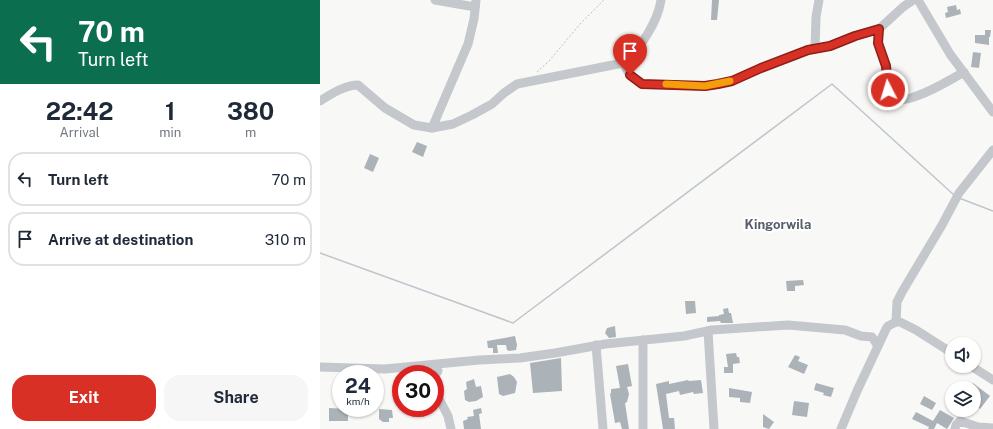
<!DOCTYPE html>
<html lang="en">
<head>
<meta charset="utf-8">
<style>
  body { margin:0; font-family:"Public Sans",sans-serif; background:#f6f6f7; color:#1f2937; height:100vh; display:flex; flex-direction:column; font-size:15px; white-space:nowrap }
  * { box-sizing:border-box; margin:0 }
  p { font-size:13px; color:#747a83 }
  .icon { flex:none; width:22px; height:22px; fill:none; stroke:currentColor; stroke-width:2; stroke-linecap:round; stroke-linejoin:round }
  .map { position:relative; flex:1; overflow:hidden }
  .drawer { display:flex; flex-direction:column; background:#fff; width:320px }
  .drawer>* { flex:none }
  .hud { background:#0b6e4f; color:#fff; overflow:hidden }
  .fabs { position:absolute; left:625px; top:337px; display:grid; gap:8px }
  .fabs a { display:grid; place-items:center; width:36px; height:36px; border-radius:50%; background:#fff; box-shadow:0 1px 3px #0004; font-size:20px }
  .speed { position:absolute; left:12px; top:365px; display:flex; gap:8px; font-size:20px; font-weight:700; text-align:center }
  .speed>* { display:grid; place-content:center; width:52px; height:52px; border-radius:50%; background:#fff; box-shadow:0 1px 3px #0004; line-height:1 }
  .speed small { font-size:10px; font-weight:400 }
  .speed .limit { border:6px solid #d22; background:#fff; color:#111 }
  .pin { position:absolute; display:grid; place-items:center; width:34px; height:34px; color:#fff; margin:-41px -17px; border-radius:50% 50% 50% 0; rotate:-45deg; box-shadow:0 0 4px #0007 }
  .pin .icon { rotate:45deg }
  .me { position:absolute; width:44px; margin:-22px; rotate:355deg; stroke-linejoin:round; filter:drop-shadow(0 0 3px #0008) }
  .turn { display:flex; align-items:center; gap:14px; height:84px; padding:0 12px; font-size:18px }
  .turn .icon { width:52px; height:52px; stroke-width:2.5 }
  .turn b { display:block; font-size:28px; line-height:34px }
  .eta { display:flex; justify-content:space-evenly; align-items:center; height:68px; text-align:center }
  .eta b { font-size:24px; font-weight:700; line-height:28px }
  .action { display:flex; gap:8px; margin-top:auto; padding:8px 12px }
  .action a { flex:1; height:46px; border-radius:16px; background:#d93025; color:#fff; font-size:16px; font-weight:700; line-height:46px; text-align:center }
  .action a+a { background:#f6f6f7; color:#1f2937 }
  ul { padding:0; list-style:none }
  li { display:flex; align-items:center; gap:12px; height:54px; margin:0 8px 6px; padding:0 4px; border:2px solid #e0e1e3; border-radius:16px }
  li div { flex:1 }
  li b { display:block; font-size:15px }
  li em { font-style:normal }
  main { display:flex; flex:1; min-height:0 }
  .map>svg:first-child { display:block }
  .lines { fill:none; stroke-linecap:round; stroke-linejoin:round }
  .stream { stroke:#bec6cc; stroke-width:1.5 }
  .building { fill:#abb2b8 }
  .path { stroke:#bcbec1; stroke-width:1; stroke-dasharray:2 2; stroke-linecap:butt }
  .minor { stroke:#c4c7cb; stroke-width:9 }
  .route-casing { stroke:#8d1f18; stroke-width:10 }
  .route { stroke:#d93025; stroke-width:7 }
  .slow { stroke:#f59e0b; stroke-width:7 }
  .labels { text-anchor:middle; stroke-width:4; stroke-linejoin:round; paint-order:stroke }
  .quarter-label { font-size:13px; font-weight:bold; fill:#57606a; stroke:#fff }
</style>
</head>
<body>
<main>
<section class="drawer">
<div class="hud">
<div class="turn"><svg class="icon" aria-label="left" viewBox="0 0 24 24"><path d="M17 20v-9H6M10 6l-5 5 5 5"/></svg><div><b>70 m</b>Turn left</div></div>
</div>
<div class="eta">
<div><b>22:42</b><p>Arrival</p></div>
<div><b>1</b><p>min</p></div>
<div><b>380</b><p>m</p></div>
</div>
<ul>
<li><svg class="icon" aria-label="left" viewBox="0 0 24 24"><path d="M17 20v-9H6M10 6l-5 5 5 5"/></svg><div><b>Turn left</b></div><em>70 m</em></li>
<li><svg class="icon" aria-label="arrive" viewBox="0 0 24 24"><path d="M6 21V4h12l-3 4 3 4H6"/></svg><div><b>Arrive at destination</b></div><em>310 m</em></li>
</ul>
<div class="action"><a>Exit</a><a>Share</a></div>
</section>
<div class="map">
<svg width="673" height="429" viewBox="0 0 673 429">
  <rect width="100%" height="100%" fill="#f8f8f6"/>
  <g class="lines">
    <!-- stream -->
    <g class="stream">
      <path d="M639,198L673,211"/>
      <path d="M0,253L193,323L512,84L634,195"/>
    </g>
  </g>
  <!-- building -->
  <g class="building">
    <path d="M392,0H399L397,20H391Z"/>
    <path d="M636,5L637,10L640,9L641,14L626,18L625,13L628,12L627,7Z"/>
    <path d="M665,30H671L670,37H669V45L655,43V35H665Z"/>
    <path d="M653,52L661,53L659,68L651,67Z"/>
    <path d="M97,142L107,146L103,157L92,152Z"/>
    <path d="M50,154L59,158L53,172L44,168Z"/>
    <path d="M483,280L484,285L475,286V291H467L466,281Z"/>
    <path d="M365,301H375L376,313L366,314Z"/>
    <path d="M408,308L409,313H411L413,323H401L400,321L387,322V317L399,316V315L404,314L403,309Z"/>
    <path d="M295,326L296,337L289,338L285,333L287,328Z"/>
    <path d="M195,336L197,345L196,350L189,351L187,350L186,345H177L178,353H173V348H168L167,341Z"/>
    <path d="M416,353L417,357H419L420,363L413,364V373H404V367H408L406,354Z"/>
    <path d="M475,355L480,357L478,361L488,365L484,374L468,367Z"/>
    <path d="M241,358L242,391L213,393L210,363Z"/>
    <path d="M308,364L312,386L307,387L309,394L307,402L305,403L309,429H302L300,422L295,423L290,394L291,393V389L300,388L296,366Z"/>
    <path d="M190,374L194,377L197,382L195,393L183,396L179,394L177,377Z"/>
    <path d="M154,379L156,387L161,386L163,397L156,401L149,402L145,400L144,391L147,389L146,382Z"/>
    <path d="M368,380L369,381L381,380L383,393L374,394L373,392L360,395L359,391L346,394L349,418H354L355,429H343L336,384L349,381V384Z"/>
    <path d="M496,383L514,388L511,397L503,395L504,393L494,390Z"/>
    <path d="M653,383L670,396L660,409L654,404V388H649Z"/>
    <path d="M409,388L432,392L430,403L420,402V398L409,397Z"/>
    <path d="M604,396L616,403L612,410L600,404Z"/>
    <path d="M474,401L489,403L487,417L472,415Z"/>
    <path d="M9,408L28,409V421H9Z"/>
    <path d="M161,408L162,413L159,414L161,429H144L143,421L148,419L147,417L154,416L153,410Z"/>
    <path d="M59,409L72,410L73,418H69V422H63L59,419Z"/>
    <path d="M620,410L634,418L627,429L617,423L614,429H608L609,427L592,419L596,412L613,421Z"/>
    <path d="M443,414L454,422L449,429L443,427Z"/>
  </g>
  <g class="lines">
    <!-- path -->
    <path class="path" d="M217,72L229,61L260,24L284,0"/>
    <!-- minor -->
    <g class="minor">
      <path d="M115,0L155,7"/>
      <path d="M593,0L583,7L559,29L558,43L566,65L570,97C583,109 630,80 644,72"/>
      <path d="M598,0L630,54L673,112"/>
      <path d="M495,49L496,17L499,0"/>
      <path d="M303,63L310,75L322,84L385,86L412,81L441,68L488,50L510,46L535,36L559,29"/>
      <path d="M0,101C11,94 25,85 38,85L65,108L94,125L112,128L133,124L152,115L172,104L184,93L197,84L303,63C320,50 338,21 341,0"/>
      <path d="M112,128L148,44L154,19L156,0"/>
      <path d="M576,322L577,302L582,292L622,225L639,193L673,150"/>
      <path d="M388,331L394,429"/>
      <path d="M323,340V429"/>
      <path d="M276,345L283,429"/>
      <path d="M651,366L673,380"/>
      <path d="M0,367L65,369L159,360L200,358L235,353L285,344L364,336L392,330L468,325L525,330L541,336L552,337L558,346"/>
      <path d="M115,375L118,371"/>
      <path d="M115,391L128,416L131,429"/>
      <path d="M521,429L537,391L566,329L568,326L576,322H580L596,330L632,353"/>
      <path d="M635,429L636,425L640,421L658,427L673,428"/>
    </g>
  </g>
  <g class="lines">
    <!-- route casing -->
    <g class="route-casing">
      <path id="route" d="M310,75L322,84L385,86L398,84L412,81L441,68L488,50L510,46L535,36L559,29L558,43L566,66L568,90"/>
    </g>
    <!-- route -->
    <use href="#route" class="route"/>
    <!-- slow -->
    <path class="slow" d="M346,84L385,86L410,81"/>
  </g>
  <g class="labels">
    <!-- quarter labels -->
    <g class="quarter-label">
      <text x="458" y="229">Kingorwila</text>
    </g>
  </g>
</svg>
<div class="fabs">
<a><svg class="icon" aria-label="sound" viewBox="0 0 24 24"><path d="M4 9h4l5-4v14l-5-4H4zM17 9q2 3 0 6"/></svg></a>
<a><svg class="icon" aria-label="layers" viewBox="0 0 24 24"><path d="M12 4l9 5-9 5-9-5zM3 14l9 5 9-5"/></svg></a>
</div>
<div class="speed"><div>24<small>km/h</small></div><div class="limit">30</div></div>
<div class="pin" style="left:310px;top:75px;background:#d93025"><svg class="icon" aria-label="arrive" viewBox="0 0 24 24"><path d="M6 21V4h12l-3 4 3 4H6"/></svg></div>
<svg class="me" style="left:568px;top:90px" viewBox="-20 -20 40 40"><circle r="17" fill="#d93025" stroke="#fff" stroke-width="3"/><path d="M0-11L8 9 0 5-8 9z" fill="#fff"/></svg>
</div>
</main>
</body>
</html>
